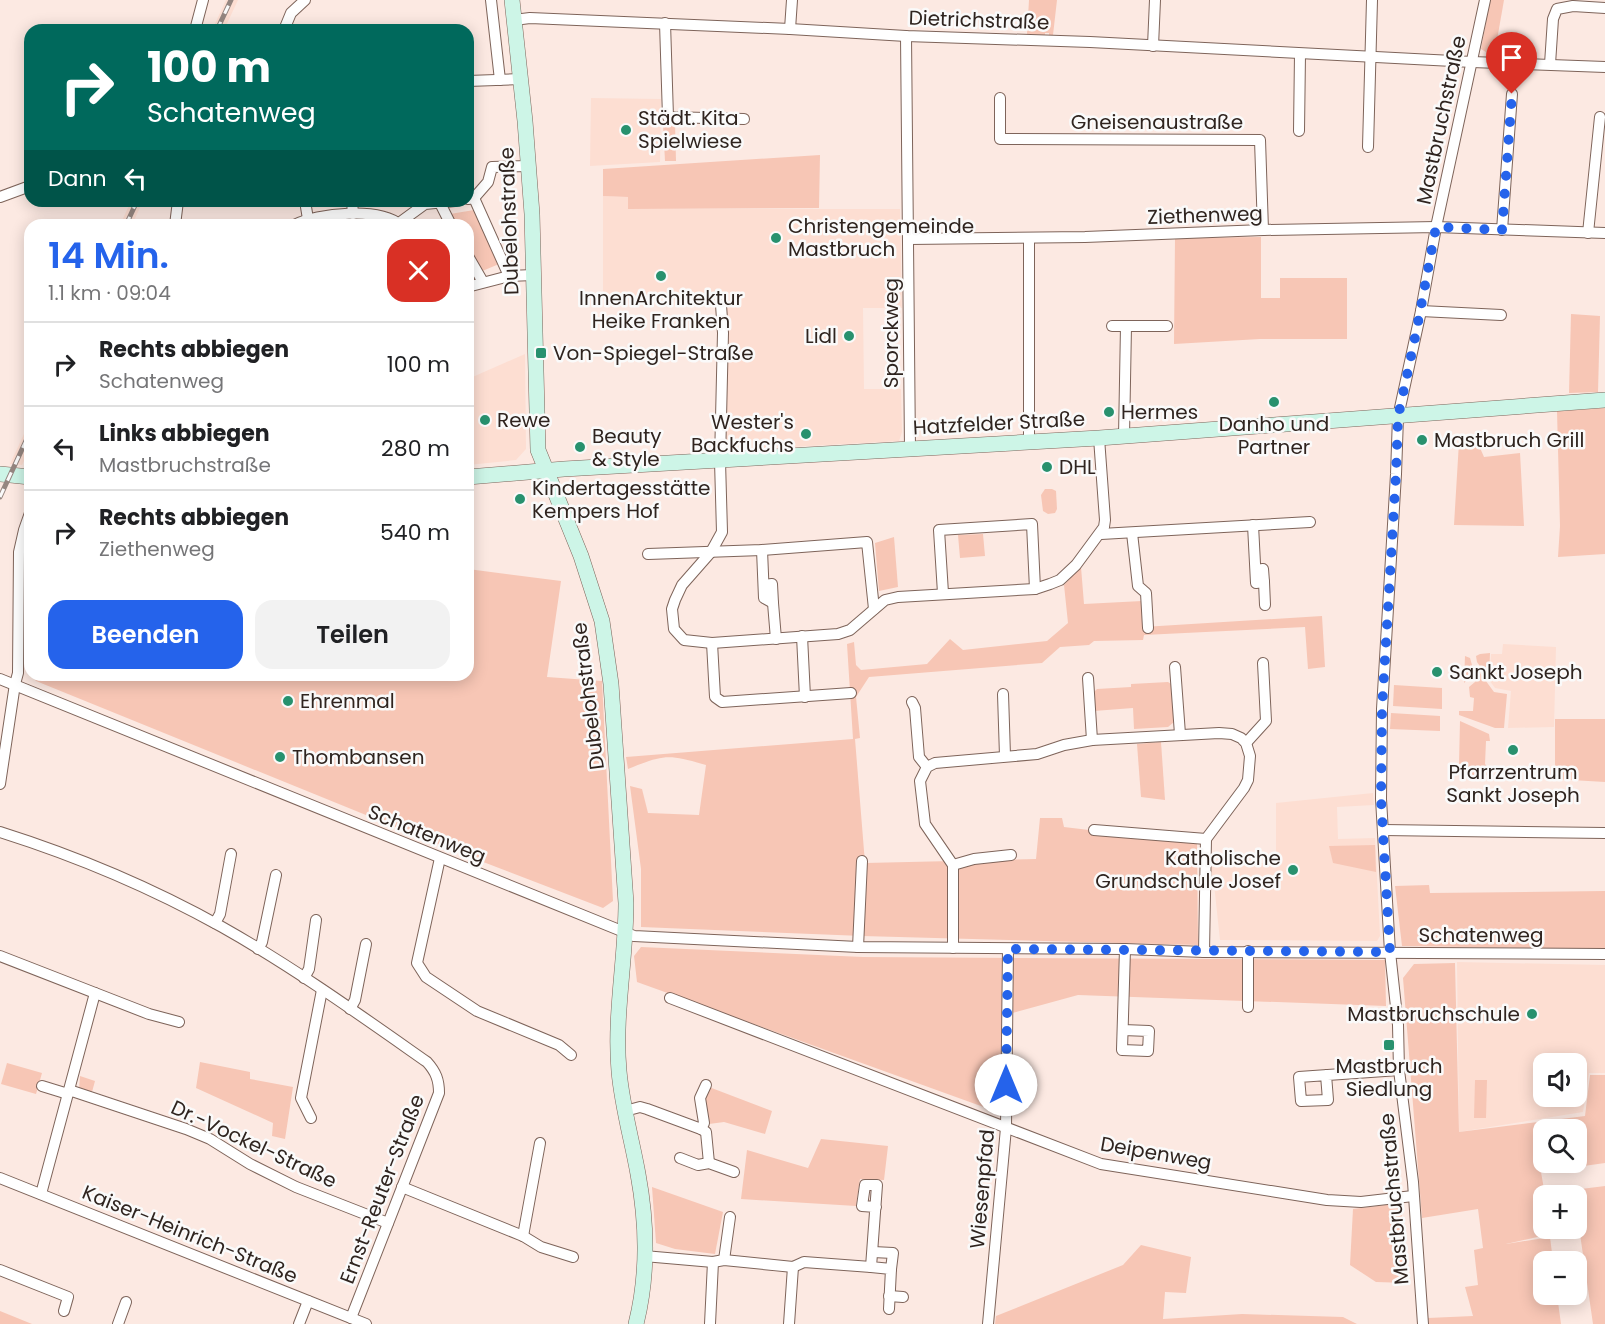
<!DOCTYPE html>
<html lang="de">
<head>
<meta charset="utf-8">
<style>
  body { margin:0; font-family:Poppins,sans-serif; background:#f2f2f2; color:#202124; height:100vh; display:flex; flex-direction:column; font-size:22px; white-space:nowrap }
  * { box-sizing:border-box; margin:0 }
  p { font-size:20px; color:#757577 }
  .icon { flex:none; width:33px; height:33px; fill:none; stroke:currentColor; stroke-width:2; stroke-linecap:round; stroke-linejoin:round }
  .map { position:relative; flex:1; overflow:hidden }
  .side { position:absolute; left:24px; top:219px; width:450px; height:462px; display:flex; flex-direction:column; background:#fff; border-radius:18px; box-shadow:0 3px 15px #0003 }
  .side>* { flex:none }
  .hud { position:absolute; left:24px; top:24px; width:450px; height:183px; border-radius:18px; box-shadow:0 3px 15px #0003; background:#00695c; color:#fff; overflow:hidden }
  .tools { position:absolute; left:1533px; top:1053px; display:grid; gap:12px }
  .tools a { display:grid; place-items:center; width:54px; height:54px; border-radius:12px; background:#fff; box-shadow:0 3px 15px #0003; font-size:30px }
  .pin { position:absolute; display:grid; place-items:center; width:51px; height:51px; color:#fff; margin:-62px -26px; border-radius:50% 50% 50% 0; rotate:-45deg; box-shadow:0 0 6px #0007 }
  .pin .icon { rotate:45deg }
  .me { position:absolute; width:66px; margin:-33px; rotate:0deg; stroke-linejoin:round; filter:drop-shadow(0 0 4px #0008) }
  .turn { display:flex; align-items:center; gap:21px; height:126px; padding:0 24px; font-size:27px }
  .turn .icon { width:78px; height:78px; stroke-width:2.5 }
  .turn b { display:block; font-size:42px; line-height:51px }
  .then { display:flex; align-items:center; height:57px; padding:0 24px; background:#0003; gap:12px; font-size:22px }
  .round { display:grid; place-items:center; flex:none; width:63px; height:63px; border-radius:18px; background:#f2f2f2 }
  .head { display:flex; align-items:center; justify-content:space-between; height:102px; padding:0 24px }
  h1 { font-size:36px; font-weight:600; line-height:45px; color:#2563eb }
  .action { display:flex; gap:12px; margin-top:auto; padding:12px 24px }
  .action a { flex:1; height:69px; border-radius:18px; background:#2563eb; color:#fff; font-size:24px; font-weight:600; line-height:69px; text-align:center }
  .action a+a { background:#f2f2f2; color:#202124 }
  ul { padding:0; list-style:none }
  li { display:flex; align-items:center; gap:18px; height:84px; padding:0 24px; border-top:2px solid #e0e0e0 }
  li div { flex:1 }
  li b { display:block; font-size:22px }
  li em { font-style:normal }
  .map>svg:first-child { display:block }
  .built { fill:#fdded2; fill-rule:evenodd }
  .green { fill:#f7c6b5; fill-rule:evenodd }
  .lines { fill:none; stroke-linecap:round; stroke-linejoin:round }
  .street-casing { stroke:#7e645a; stroke-width:12 }
  .secondary-casing { stroke:#7e645a; stroke-width:16 }
  .street { stroke:#fff; stroke-width:10 }
  .secondary { stroke:#cdf5e7; stroke-width:15 }
  .rail-casing { stroke:#958680; stroke-width:5 }
  .rail { stroke:#fafafa; stroke-width:3; stroke-dasharray:9; stroke-linecap:butt }
  .route { stroke:#2563eb; stroke-width:10; stroke-dasharray:0 18 }
  .poi-dot { fill:#28916e; stroke:#fafafa; stroke-width:2 }
  .labels { text-anchor:middle; stroke-width:5; stroke-linejoin:round; paint-order:stroke }
  .street-label { font-size:20px; fill:#2f241f; stroke:#fafafa }
  .poi-label { font-size:20px; fill:#2f241f; stroke:#fafafa; text-anchor:start }
</style>
</head>
<body>
<div class="map">
<svg width="1605" height="1324" viewBox="0 0 1605 1324">
  <rect width="100%" height="100%" fill="#fce9e2"/>
  <!-- built -->
  <g class="built">
    <path d="M226,0H238L224,30H212Z"/>
    <path d="M591,98L661,99L660,162L590,166Z"/>
    <path d="M603,196L628,197L629,209H900L902,308H863L864,389H901L902,432L899,441L715,451L719,335L717,303L665,306V295L603,296Z"/>
    <path d="M131,201H143L132,225H120Z"/>
    <path d="M525,354L526,449L516,460L468,465V379Z"/>
    <path d="M30,421V448L22,465L10,464Z"/>
    <path d="M1503,644L1556,647L1554,727L1508,728L1511,691L1495,688L1489,680L1491,654H1502Z"/>
    <path d="M1373,793L1374,805L1337,807L1338,839L1375,838L1380,936L1377,941L1220,940L1214,884L1210,877V867L1276,862V803Z"/>
    <path d="M1457,962L1605,965V1073H1589L1583,1112L1459,1132ZM1544,1064H1576V1096H1544Z"/>
  </g>
  <!-- green -->
  <g class="green">
    <path d="M1029,0H1057L1053,35H1049V33H1045V35L1027,34Z"/>
    <path d="M1490,0H1504L1494,57L1481,49Z"/>
    <path d="M675,123L676,161H665L663,124Z"/>
    <path d="M820,155L819,208L628,209V197L603,196V169Z"/>
    <path d="M474,210L499,264L480,272L468,248V225H456L450,214Z"/>
    <path d="M1261,237V298H1280V278H1347V339H1260L1174,344L1175,238Z"/>
    <path d="M1571,314L1600,316L1598,392L1569,393Z"/>
    <path d="M1605,408V554L1558,557L1560,526L1557,411Z"/>
    <path d="M1477,441L1484,457L1520,453L1524,526L1454,525L1459,442Z"/>
    <path d="M1045,489H1052L1056,491L1057,509L1055,513L1048,514L1043,511L1041,495Z"/>
    <path d="M30,531V642L25,552Z"/>
    <path d="M983,534L985,556L960,558L958,535Z"/>
    <path d="M894,537L898,587L879,591L875,543Z"/>
    <path d="M1081,567L1084,604L1142,601L1143,627L1322,616L1325,667L1308,669L1305,627L1144,635L1143,640L1094,641L1089,645L1060,647L1042,663L869,677L856,697L860,738L855,739L865,863L1036,859L1040,818H1062L1064,827L1197,843L1198,945L862,936L641,927V869L630,786L642,789L648,813L699,815L706,765C668,754 665,754 628,769L626,757L853,739L847,644L854,642L856,665L861,670L927,664L950,639L963,650L1047,641L1068,623L1064,585Z"/>
    <path d="M468,569L561,581L547,677L602,681L613,901L603,908L452,850L36,681L32,676L468,675Z"/>
    <path d="M1490,653L1489,679L1477,662L1476,656L1480,654Z"/>
    <path d="M1465,656L1470,658L1472,665L1471,676L1464,683Z"/>
    <path d="M1477,669L1494,692L1507,694L1504,728H1495L1459,715V711H1473L1474,698L1470,697L1469,687L1475,682Z"/>
    <path d="M1168,682L1171,684L1174,722L1168,727L1134,729L1133,708L1094,711L1093,693L1097,689L1131,687V684Z"/>
    <path d="M1394,685L1442,688V709L1393,706Z"/>
    <path d="M1391,713L1440,716V731L1390,729Z"/>
    <path d="M1555,719H1605V782L1555,779Z"/>
    <path d="M1460,721L1489,734L1490,741H1486L1485,764L1492,772V775L1471,776L1459,765Z"/>
    <path d="M1161,742L1165,800L1141,797L1137,744Z"/>
    <path d="M1375,845L1376,872L1333,863L1329,846Z"/>
    <path d="M1429,885L1430,893L1605,891V949L1402,946L1395,886Z"/>
    <path d="M641,947L863,957L1385,960L1386,1006L1078,995L1005,1015L1003,1114L637,982L634,956Z"/>
    <path d="M1455,963L1459,1132L1585,1116L1590,1075H1605V1163L1541,1172L1545,1195L1544,1228L1550,1229L1551,1234L1506,1244L1550,1237L1553,1261L1544,1262V1294L1557,1295L1561,1324H1429L1428,1318L1473,1316L1465,1287L1478,1285L1474,1250L1483,1248L1478,1209L1422,1218L1403,978L1414,964ZM1544,1130H1576V1162H1544Z"/>
    <path d="M200,1062L250,1072V1079L293,1087L285,1139L272,1136L273,1123L196,1088Z"/>
    <path d="M7,1063L42,1073L36,1094L1,1084Z"/>
    <path d="M80,1076L95,1081L92,1092L79,1089Z"/>
    <path d="M1475,1080H1487L1486,1118H1474Z"/>
    <path d="M709,1087L772,1111L765,1134L724,1122L709,1124L705,1095Z"/>
    <path d="M821,1139L888,1146L884,1180L860,1179L856,1206L741,1199L747,1150L808,1168Z"/>
    <path d="M1605,1186V1324H1593L1577,1213L1576,1196L1574,1195L1573,1190Z"/>
    <path d="M652,1187L723,1212L715,1254L675,1249L656,1243Z"/>
    <path d="M1401,1203L1407,1283L1376,1282L1350,1265L1353,1209Z"/>
    <path d="M1141,1245L1191,1257L1186,1293L1165,1292L1163,1319L1242,1314L1343,1317L1357,1324H995L996,1316L1123,1265Z"/>
    <path d="M0,1311L32,1324H0Z"/>
  </g>
  <g class="lines">
    <!-- street casing -->
    <g class="street-casing">
      <g id="street">
        <path d="M491,0L500,80"/>
        <path d="M514,20L530,18L790,29L906,36L1090,42L1472,62L1605,67"/>
        <path d="M665,23L668,117L744,119"/>
        <path d="M790,29L792,0"/>
        <path d="M195,30L203,0"/>
        <path d="M284,30L291,13L305,0"/>
        <path d="M906,36L910,449"/>
        <path d="M1153,46L1155,0"/>
        <path d="M1550,64L1553,19L1557,9L1573,6L1605,8"/>
        <path d="M468,81L520,79"/>
        <path d="M1000,98V139L1260,140L1263,230"/>
        <path d="M1299,131L1300,54"/>
        <path d="M1368,147L1372,0"/>
        <path d="M0,197L30,186"/>
        <path d="M474,198L509,276"/>
        <path d="M468,199L474,198L488,182L492,167L529,166"/>
        <path d="M305,201L308,219"/>
        <path d="M352,201L353,214"/>
        <path d="M440,203L451,225"/>
        <path d="M399,223L425,204L455,201"/>
        <path d="M175,225L178,201"/>
        <path d="M294,225C318,213 379,207 400,225"/>
        <path d="M1502,230L1512,94"/>
        <path d="M1588,233L1600,117"/>
        <path d="M1029,238V441"/>
        <path d="M909,239L1085,237L1263,230L1436,227L1605,233"/>
        <path d="M468,256L483,282"/>
        <path d="M471,286L509,276L533,275"/>
        <path d="M721,305L723,333L720,461L722,532L711,552L682,585L675,600L672,609L674,629L684,640L712,643L838,634L850,630L885,600L898,597L1035,589L1050,584L1060,580L1076,565L1104,527L1105,520L1099,438"/>
        <path d="M1421,311L1501,315"/>
        <path d="M1112,326H1126"/>
        <path d="M1124,436L1126,326H1167"/>
        <path d="M1253,525L1256,583L1264,582L1263,569L1256,570"/>
        <path d="M1132,533L1138,586L1146,593L1148,628"/>
        <path d="M1101,534L1310,522"/>
        <path d="M762,550L764,598L773,603L776,639"/>
        <path d="M648,554L762,550L867,542L874,609"/>
        <path d="M1264,582L1265,605"/>
        <path d="M764,585L772,584L773,603"/>
        <path d="M943,593L939,530L1032,524L1035,589"/>
        <path d="M802,636L805,697"/>
        <path d="M712,643L715,697L722,702L851,693"/>
        <path d="M1175,667L1180,734"/>
        <path d="M1088,678L1092,740"/>
        <path d="M0,679L634,936L858,947L1125,949L1204,952L1605,954"/>
        <path d="M1003,694L1005,756"/>
        <path d="M912,702L915,708L919,757L927,767"/>
        <path d="M1246,743L1266,721L1263,663"/>
        <path d="M0,784L15,684L18,673L19,552L24,530L30,513"/>
        <path d="M1094,830L1206,839"/>
        <path d="M1383,830L1605,833"/>
        <path d="M0,832C76,856 152,888 222,927C293,967 360,1015 427,1062C436,1072 439,1080 439,1093L351,1318"/>
        <path d="M440,858L417,963L426,977L477,1011L559,1045L571,1055"/>
        <path d="M953,865L974,859L1011,855"/>
        <path d="M215,923L220,914L231,854"/>
        <path d="M858,947L862,861"/>
        <path d="M953,948V865L925,824L920,781L927,767L935,763L1037,754L1064,745L1092,740L1219,733L1232,734L1241,738L1246,743L1250,756L1248,780L1244,788L1206,839L1204,952"/>
        <path d="M258,949L262,942L276,875"/>
        <path d="M1248,951V1007"/>
        <path d="M0,956L149,1014L179,1022"/>
        <path d="M304,978L309,969L316,920"/>
        <path d="M670,998L1101,1164L1327,1200L1361,1202L1413,1196"/>
        <path d="M350,1009L355,1000L366,944"/>
        <path d="M1123,1030L1149,1031L1148,1051L1122,1050L1125,949"/>
        <path d="M1326,1075L1328,1100L1301,1101L1299,1077L1399,1070"/>
        <path d="M42,1086L68,1094"/>
        <path d="M69,1090L186,1129L210,1139L250,1164L296,1187L388,1223"/>
        <path d="M625,1111L640,1107L647,1109L701,1129L706,1132L709,1163"/>
        <path d="M311,1118L301,1098L322,990"/>
        <path d="M701,1129L704,1123L700,1098L706,1085"/>
        <path d="M680,1158L698,1165L709,1163L734,1172"/>
        <path d="M0,1178L366,1324"/>
        <path d="M402,1187L523,1236L541,1247L573,1257"/>
        <path d="M41,1194L95,993"/>
        <path d="M876,1207L862,1206L865,1185H877L871,1267L891,1269L889,1309"/>
        <path d="M523,1236L540,1143"/>
        <path d="M873,1252L893,1253L891,1269"/>
        <path d="M644,1256L713,1262L724,1260L793,1267L804,1262L871,1267"/>
        <path d="M724,1260L730,1217"/>
        <path d="M0,1270L68,1297L64,1311"/>
        <path d="M889,1296L903,1297"/>
        <path d="M118,1324L126,1302"/>
        <path d="M299,1324L308,1301"/>
        <path d="M710,1324L713,1262"/>
        <path d="M789,1324L793,1267"/>
        <path d="M988,1324L1006,1128L1008,949"/>
        <path d="M1423,1324L1413,1182L1399,1070L1398,1025L1390,952L1381,799L1382,709L1396,474L1398,417L1421,311L1436,227L1485,0"/>
      </g>
    </g>
    <!-- secondary casing -->
    <g class="secondary-casing">
      <g id="secondary">
        <path d="M512,0L525,121L532,214L538,450L581,556L602,621L611,684L626,903C626,959 614,1015 619,1071C622,1106 632,1140 638,1174C647,1223 648,1276 636,1324"/>
        <path d="M0,474L30,477"/>
        <path d="M468,477L564,469L1099,438L1605,400"/>
      </g>
    </g>
    <!-- street -->
    <use href="#street" class="street"/>
    <!-- secondary -->
    <use href="#secondary" class="secondary"/>
    <!-- rail casing -->
    <g class="rail-casing">
      <g id="rail">
        <path d="M217,30L231,0"/>
        <path d="M126,225L137,201"/>
        <path d="M0,497L30,432"/>
      </g>
    </g>
    <!-- rail -->
    <use href="#rail" class="rail"/>
  </g>
  <g class="lines">
    <!-- route -->
    <path class="route" d="M1006,1085L1008,949L1390,952L1381,799L1382,709L1396,474L1398,417L1416,333L1436,227L1502,230L1512,94"/>
  </g>
  <!-- markers -->
  <g class="poi-dot">
    <circle cx="626" cy="130" r="6"/>
    <circle cx="776" cy="238" r="6"/>
    <circle cx="661" cy="276" r="6"/>
    <circle cx="849" cy="336" r="6"/>
    <rect x="535" y="347" width="12" height="12" rx="3"/>
    <circle cx="1274" cy="402" r="6"/>
    <circle cx="1109" cy="412" r="6"/>
    <circle cx="485" cy="420" r="6"/>
    <circle cx="806" cy="434" r="6"/>
    <circle cx="1422" cy="440" r="6"/>
    <circle cx="580" cy="447" r="6"/>
    <circle cx="1047" cy="467" r="6"/>
    <circle cx="520" cy="499" r="6"/>
    <circle cx="1437" cy="672" r="6"/>
    <circle cx="288" cy="701" r="6"/>
    <circle cx="1513" cy="750" r="6"/>
    <circle cx="280" cy="757" r="6"/>
    <circle cx="1293" cy="870" r="6"/>
    <circle cx="1532" cy="1014" r="6"/>
    <rect x="1383" y="1039" width="12" height="12" rx="3"/>
  </g>
  <g class="labels">
    <!-- street labels -->
    <g class="street-label">
      <text transform="translate(979 20) rotate(2)" y="7">Dietrichstraße</text>
      <text transform="translate(1441 120) rotate(-78)" y="7">Mastbruchstraße</text>
      <text x="1157" y="129">Gneisenaustraße</text>
      <text transform="translate(1205 215) rotate(-2)" y="7">Ziethenweg</text>
      <text transform="translate(509 221) rotate(-92)" y="7">Dubelohstraße</text>
      <text transform="translate(891 333) rotate(-90)" y="7">Sporckweg</text>
      <text transform="translate(999 423) rotate(-3)" y="7">Hatzfelder Straße</text>
      <text transform="translate(588 696) rotate(-97)" y="7">Dubelohstraße</text>
      <text transform="translate(427 834) rotate(22)" y="7">Schatenweg</text>
      <text x="1481" y="942">Schatenweg</text>
      <text transform="translate(254 1144) rotate(25)" y="7">Dr.-Vockel-Straße</text>
      <text transform="translate(1156 1153) rotate(10)" y="7">Deipenweg</text>
      <text transform="translate(382 1189) rotate(-69)" y="7">Ernst-Reuter-Straße</text>
      <text transform="translate(982 1189) rotate(-85)" y="7">Wiesenpfad</text>
      <text transform="translate(1394 1199) rotate(-95)" y="7">Mastbruchstraße</text>
      <text transform="translate(190 1234) rotate(22)" y="7">Kaiser-Heinrich-Straße</text>
    </g>
    <!-- poi labels -->
    <g class="poi-label">
      <text x="638" y="125">Städt. Kita<tspan x="638" dy="23">Spielwiese</tspan></text>
      <text x="788" y="233">Christengemeinde<tspan x="788" dy="23">Mastbruch</tspan></text>
      <text x="661" y="305" text-anchor="middle">InnenArchitektur<tspan x="661" dy="23">Heike Franken</tspan></text>
      <text x="837" y="343" text-anchor="end">Lidl</text>
      <text x="553" y="360">Von-Spiegel-Straße</text>
      <text x="1121" y="419">Hermes</text>
      <text x="497" y="427">Rewe</text>
      <text x="794" y="429" text-anchor="end">Wester's<tspan x="794" dy="23">Backfuchs</tspan></text>
      <text x="1274" y="431" text-anchor="middle">Danho und<tspan x="1274" dy="23">Partner</tspan></text>
      <text x="592" y="443">Beauty<tspan x="592" dy="23">&amp; Style</tspan></text>
      <text x="1434" y="447">Mastbruch Grill</text>
      <text x="1059" y="474">DHL</text>
      <text x="532" y="495">Kindertagesstätte<tspan x="532" dy="23">Kempers Hof</tspan></text>
      <text x="1449" y="679">Sankt Joseph</text>
      <text x="300" y="708">Ehrenmal</text>
      <text x="292" y="764">Thombansen</text>
      <text x="1513" y="779" text-anchor="middle">Pfarrzentrum<tspan x="1513" dy="23">Sankt Joseph</tspan></text>
      <text x="1281" y="865" text-anchor="end">Katholische<tspan x="1281" dy="23">Grundschule Josef</tspan></text>
      <text x="1520" y="1021" text-anchor="end">Mastbruchschule</text>
      <text x="1389" y="1073" text-anchor="middle">Mastbruch<tspan x="1389" dy="23">Siedlung</tspan></text>
    </g>
  </g>
</svg>
<div class="tools">
<a><svg class="icon" aria-label="sound" viewBox="0 0 24 24"><path d="M4 9h4l5-4v14l-5-4H4zM17 9q2 3 0 6"/></svg></a>
<a><svg class="icon" aria-label="search" viewBox="0 0 24 24"><circle cx="10" cy="10" r="6"/><path d="M15 15l6 6"/></svg></a>
<a>+</a>
<a>−</a>
</div>
<div class="pin" style="left:1512px;top:94px;background:#d93025"><svg class="icon" aria-label="arrive" viewBox="0 0 24 24"><path d="M6 21V4h12l-3 4 3 4H6"/></svg></div>
<svg class="me" style="left:1006px;top:1085px" viewBox="-20 -20 40 40"><circle r="19" fill="#fff"/><path d="M0-13L10 11 0 6-10 11z" fill="#2563eb"/></svg>
<div class="hud">
<div class="turn"><svg class="icon" aria-label="right" viewBox="0 0 24 24"><path d="M7 20v-9h11M14 6l5 5-5 5"/></svg><div><b>100 m</b>Schatenweg</div></div>
<div class="then">Dann<svg class="icon" aria-label="left" viewBox="0 0 24 24"><path d="M17 20v-9H6M10 6l-5 5 5 5"/></svg></div>
</div>
<section class="side">
<div class="head"><div><h1>14 Min.</h1><p>1.1 km · 09:04</p></div><a class="round" style="background:#d93025;color:#fff"><svg class="icon" aria-label="close" viewBox="0 0 24 24"><path d="M6 6l12 12M18 6L6 18"/></svg></a></div>
<ul>
<li><svg class="icon" aria-label="right" viewBox="0 0 24 24"><path d="M7 20v-9h11M14 6l5 5-5 5"/></svg><div><b>Rechts abbiegen</b><p>Schatenweg</p></div><em>100 m</em></li>
<li><svg class="icon" aria-label="left" viewBox="0 0 24 24"><path d="M17 20v-9H6M10 6l-5 5 5 5"/></svg><div><b>Links abbiegen</b><p>Mastbruchstraße</p></div><em>280 m</em></li>
<li><svg class="icon" aria-label="right" viewBox="0 0 24 24"><path d="M7 20v-9h11M14 6l5 5-5 5"/></svg><div><b>Rechts abbiegen</b><p>Ziethenweg</p></div><em>540 m</em></li>
</ul>
<div class="action"><a>Beenden</a><a>Teilen</a></div>
</section>
</div>
</body>
</html>
